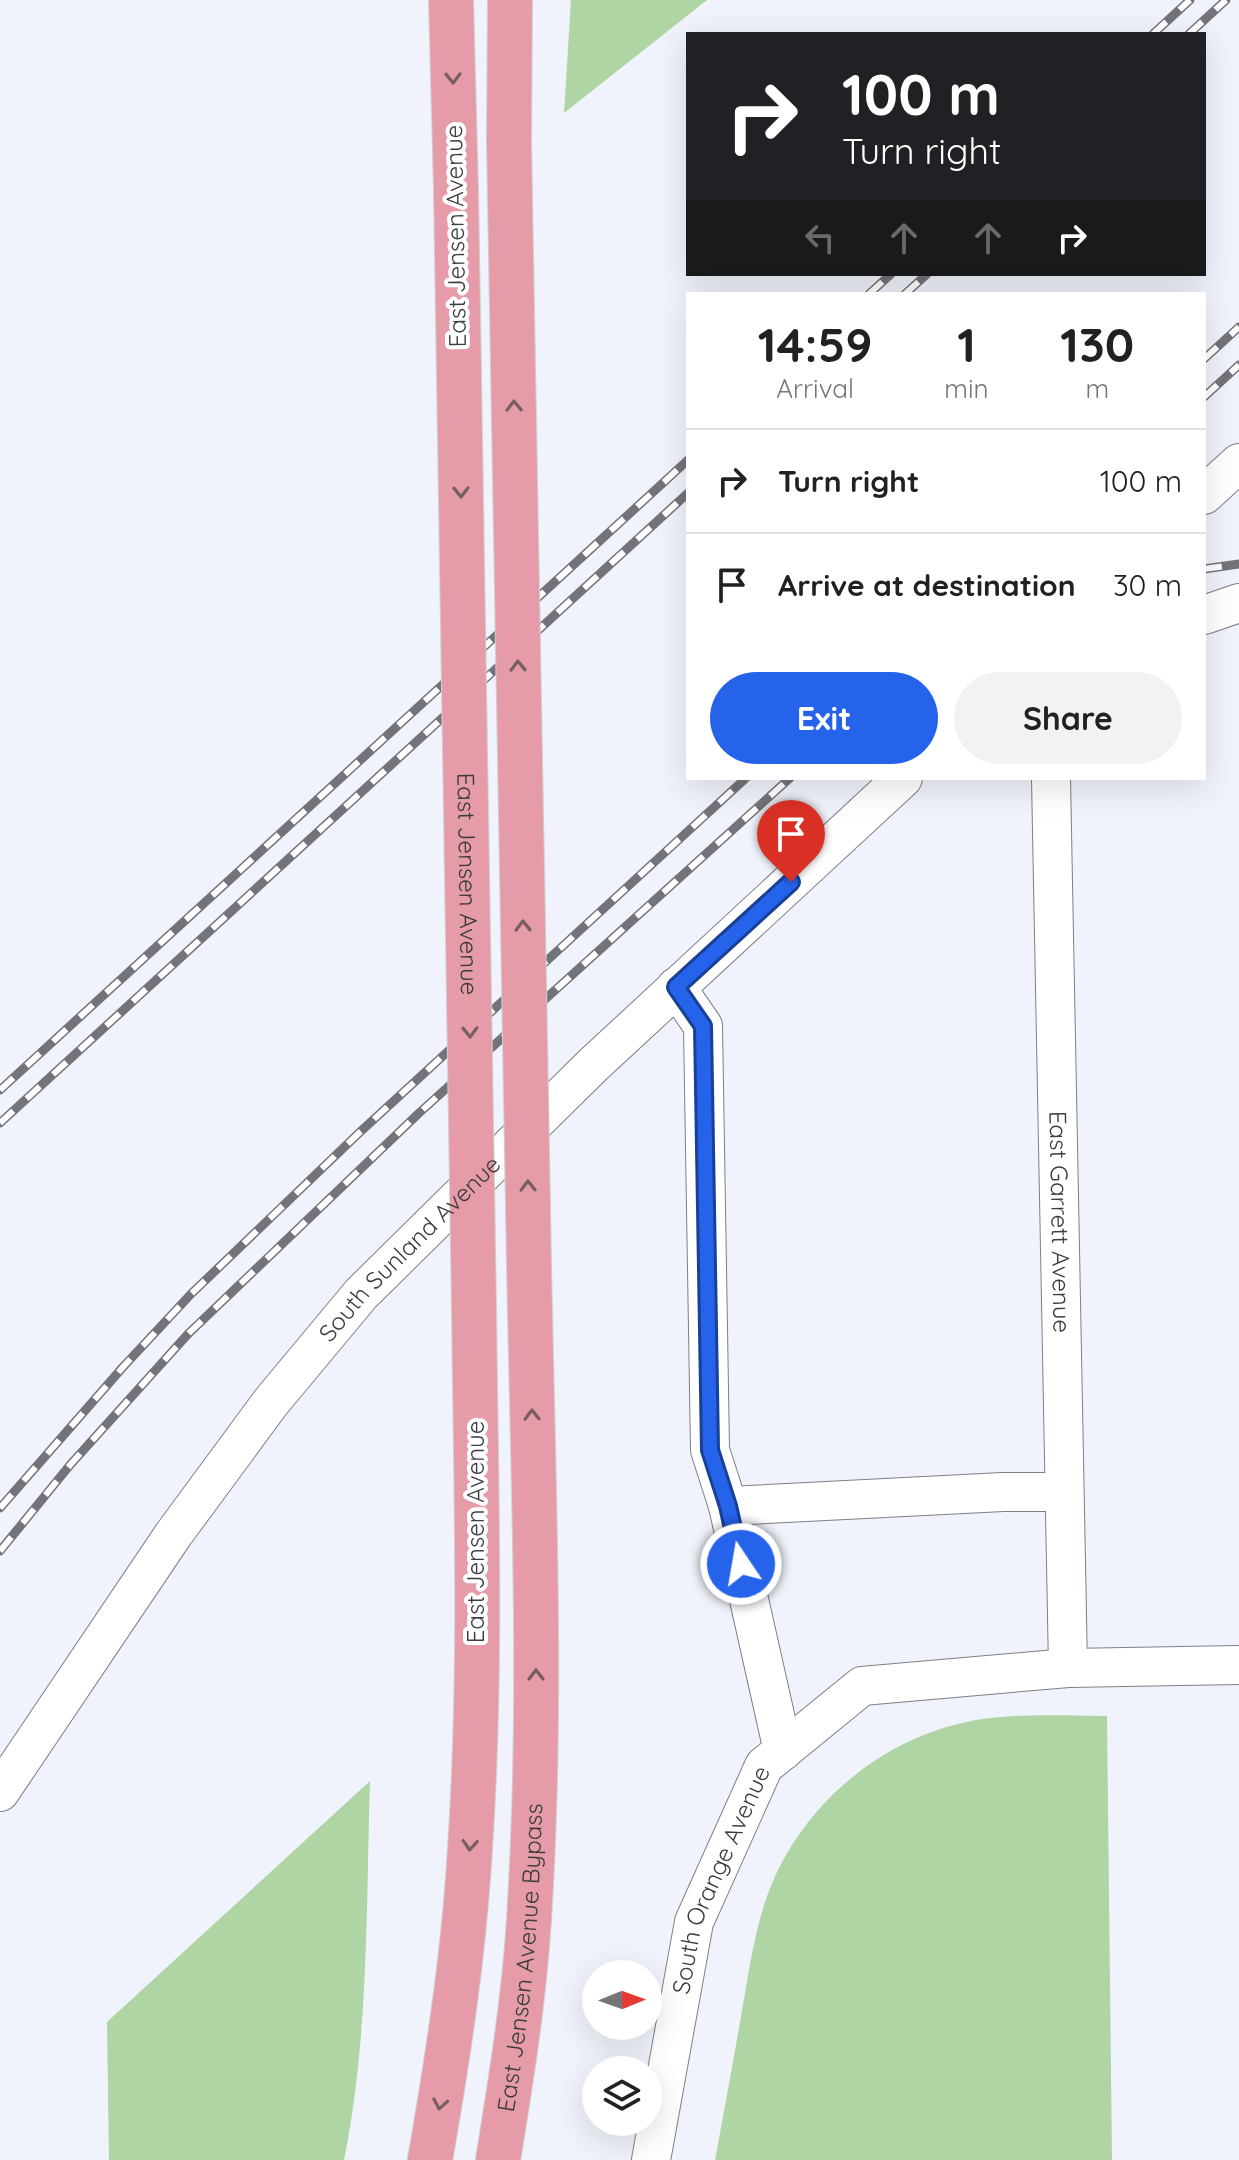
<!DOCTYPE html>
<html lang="en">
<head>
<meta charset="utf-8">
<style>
  body { margin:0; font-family:Quicksand,sans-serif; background:#f2f2f2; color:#202124; height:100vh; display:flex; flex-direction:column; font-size:30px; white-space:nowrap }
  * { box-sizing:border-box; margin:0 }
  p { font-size:26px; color:#757577 }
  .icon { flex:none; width:44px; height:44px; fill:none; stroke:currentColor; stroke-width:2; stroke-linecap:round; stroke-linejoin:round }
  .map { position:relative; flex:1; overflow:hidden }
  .panel { position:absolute; left:686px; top:292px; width:520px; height:488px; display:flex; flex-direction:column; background:#fff; border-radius:0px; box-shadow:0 8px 32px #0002 }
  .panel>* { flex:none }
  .guide { position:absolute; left:686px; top:32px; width:520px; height:244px; border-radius:0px; box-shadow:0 8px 32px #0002; background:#202124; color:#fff; overflow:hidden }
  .needle { width:52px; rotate:89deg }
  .tools { position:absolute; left:582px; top:1960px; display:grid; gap:16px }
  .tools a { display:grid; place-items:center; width:80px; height:80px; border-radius:50%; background:#fff; box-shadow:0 8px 32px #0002; font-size:40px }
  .pin { position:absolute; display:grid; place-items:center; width:68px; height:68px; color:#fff; margin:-82px -34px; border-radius:50% 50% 50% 0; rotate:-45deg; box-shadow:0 0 8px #0007 }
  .pin .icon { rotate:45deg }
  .me { position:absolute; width:88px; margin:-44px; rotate:348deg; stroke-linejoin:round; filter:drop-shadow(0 0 6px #0008) }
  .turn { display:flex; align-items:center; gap:28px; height:168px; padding:0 24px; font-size:36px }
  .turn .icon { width:104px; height:104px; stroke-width:2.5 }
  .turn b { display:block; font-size:56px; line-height:68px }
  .lanes { display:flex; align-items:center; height:76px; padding:0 24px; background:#0003; justify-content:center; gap:40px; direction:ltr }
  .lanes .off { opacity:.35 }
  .eta { display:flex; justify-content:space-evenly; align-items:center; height:136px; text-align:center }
  .eta b { font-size:48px; font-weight:700; line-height:56px }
  .button { display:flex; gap:16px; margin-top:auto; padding:16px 24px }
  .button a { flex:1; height:92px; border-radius:48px; background:#2563eb; color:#fff; font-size:32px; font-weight:700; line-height:92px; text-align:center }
  .button a+a { background:#f2f2f2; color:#202124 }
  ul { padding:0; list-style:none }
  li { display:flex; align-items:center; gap:24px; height:104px; padding:0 24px; border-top:2px solid #e0e0e0 }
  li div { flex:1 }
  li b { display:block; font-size:30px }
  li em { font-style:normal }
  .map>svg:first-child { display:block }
  .green { fill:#aed5a3 }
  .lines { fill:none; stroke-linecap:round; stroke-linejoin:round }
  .minor-casing { stroke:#7d7f86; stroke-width:40 }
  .major-casing { stroke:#d0d0d1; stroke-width:46 }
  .minor { stroke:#fff; stroke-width:38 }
  .major { stroke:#e69ba9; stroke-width:44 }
  .rail-casing { stroke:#737479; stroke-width:9 }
  .rail { stroke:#fff; stroke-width:6; stroke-dasharray:18; stroke-linecap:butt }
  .major-bridge-casing { stroke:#d0d0d1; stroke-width:46; stroke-linecap:butt }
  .major-bridge { stroke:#e69ba9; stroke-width:44 }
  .oneway { stroke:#775d64 }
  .route-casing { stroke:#184099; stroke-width:20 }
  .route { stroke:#2563eb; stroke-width:14 }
  .labels { text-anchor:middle; stroke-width:8; stroke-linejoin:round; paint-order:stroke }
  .street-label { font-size:24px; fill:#3b3c3f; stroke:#fff }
</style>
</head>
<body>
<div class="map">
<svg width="1239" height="2160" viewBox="0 0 1239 2160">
  <rect width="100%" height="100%" fill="#f0f3fb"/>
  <!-- green -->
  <g class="green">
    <path d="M571,0H707L564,113Z"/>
    <path d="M1107,1716L1112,2160H715C725,2106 735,2052 744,1999C751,1959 757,1918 773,1881C807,1803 879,1742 962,1723C1009,1712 1059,1716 1107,1716Z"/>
    <path d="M370,1781C366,1907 369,2037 344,2160H109L107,2022Z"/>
  </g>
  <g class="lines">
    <!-- minor casing -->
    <g class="minor-casing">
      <g id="minor">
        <path d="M1204,495L1239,463"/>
        <path d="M1204,615L1239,603"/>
        <path id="s1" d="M1051,778L1068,1668"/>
        <path d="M676,987L703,1026L710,1450L728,1506L783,1751"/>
        <path d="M728,1506L1003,1492H1064"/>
        <path id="s2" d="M0,1792L173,1535L271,1402L361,1294L593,1065L903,778"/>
        <path id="s3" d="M651,2160L694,1922L764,1766L862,1686L1068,1668L1239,1665"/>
      </g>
    </g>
    <!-- major casing -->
    <g class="major-casing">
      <g id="major">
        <path d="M451,0L456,190"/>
        <path d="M509,142L510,0"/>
        <path d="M430,2160C448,2057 464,1953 470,1848C482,1669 476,1489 474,1310"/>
        <path id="s4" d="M498,2160C511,2080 524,2000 529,1919C543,1701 533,1482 529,1264"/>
      </g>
    </g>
    <!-- minor -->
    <use href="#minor" class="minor"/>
    <!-- major -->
    <use href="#major" class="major"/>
    <!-- rail casing -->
    <g class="rail-casing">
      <g id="rail">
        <path d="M1153,34L1190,0"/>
        <path d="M1189,34L1226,0"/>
        <path d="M869,294L891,274"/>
        <path d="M905,294L927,274"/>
        <path d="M1204,359L1239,327"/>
        <path d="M1204,397L1239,365"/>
        <path d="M1204,569L1239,564"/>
        <path d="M0,1090L688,460"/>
        <path d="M0,1123L688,493"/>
        <path d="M0,1508L123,1367L191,1294L360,1132L746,778"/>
        <path d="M0,1551L70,1465L188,1334L418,1114L790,778"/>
      </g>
    </g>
    <!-- rail -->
    <use href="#rail" class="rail"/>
    <!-- major-bridge casing -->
    <g class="major-bridge-casing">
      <g id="major-bridge">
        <path d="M509,142L529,1264"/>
        <path id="s5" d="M456,190L474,1310"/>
      </g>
    </g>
    <!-- major-bridge -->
    <use href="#major-bridge" class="major-bridge"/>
  </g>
  <!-- one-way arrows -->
  <defs><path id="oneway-chevron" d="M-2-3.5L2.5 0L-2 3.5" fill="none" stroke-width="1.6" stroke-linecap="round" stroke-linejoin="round" transform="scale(2)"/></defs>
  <g class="oneway">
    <use href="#oneway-chevron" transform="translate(453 78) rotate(89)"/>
    <use href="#oneway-chevron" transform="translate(514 406) rotate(-91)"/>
    <use href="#oneway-chevron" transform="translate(461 492) rotate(89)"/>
    <use href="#oneway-chevron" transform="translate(518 666) rotate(-91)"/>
    <use href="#oneway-chevron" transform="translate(523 926) rotate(-91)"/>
    <use href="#oneway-chevron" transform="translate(470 1032) rotate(89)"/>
    <use href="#oneway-chevron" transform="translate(528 1186) rotate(-91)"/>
    <use href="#oneway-chevron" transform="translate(532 1415) rotate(-91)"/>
    <use href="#oneway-chevron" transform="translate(536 1675) rotate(-90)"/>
    <use href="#oneway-chevron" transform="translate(470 1845) rotate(94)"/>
    <use href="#oneway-chevron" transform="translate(440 2104) rotate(100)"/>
  </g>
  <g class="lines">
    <!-- route casing -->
    <g class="route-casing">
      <path id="route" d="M741,1564L728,1506L710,1450L703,1026L676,987L791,882"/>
    </g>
    <!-- route -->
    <use href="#route" class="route"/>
  </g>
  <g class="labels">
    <!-- street labels -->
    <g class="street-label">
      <text transform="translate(456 236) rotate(-91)" y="8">East Jensen Avenue</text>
      <text dy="8" stroke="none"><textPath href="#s5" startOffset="694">East Jensen Avenue</textPath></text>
      <text dy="8" stroke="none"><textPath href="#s1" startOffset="444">East Garrett Avenue</textPath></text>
      <text dy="8" stroke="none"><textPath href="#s2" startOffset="682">South Sunland Avenue</textPath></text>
      <text transform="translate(476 1532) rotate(-90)" y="8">East Jensen Avenue</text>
      <text dy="8" stroke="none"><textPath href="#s3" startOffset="290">South Orange Avenue</textPath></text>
      <text dy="8" stroke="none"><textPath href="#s4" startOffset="204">East Jensen Avenue Bypass</textPath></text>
    </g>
  </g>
</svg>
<div class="tools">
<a><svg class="needle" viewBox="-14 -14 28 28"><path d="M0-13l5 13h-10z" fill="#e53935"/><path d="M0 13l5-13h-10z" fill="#757577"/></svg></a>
<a><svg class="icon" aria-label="layers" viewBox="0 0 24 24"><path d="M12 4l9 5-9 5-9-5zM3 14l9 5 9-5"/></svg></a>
</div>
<div class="pin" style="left:791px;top:882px;background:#d93025"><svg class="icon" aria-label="arrive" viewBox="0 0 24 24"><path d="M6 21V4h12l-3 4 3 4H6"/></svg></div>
<svg class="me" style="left:741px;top:1564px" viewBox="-20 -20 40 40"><circle r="17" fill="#2563eb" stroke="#fff" stroke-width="3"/><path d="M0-11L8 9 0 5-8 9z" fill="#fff"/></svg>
<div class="guide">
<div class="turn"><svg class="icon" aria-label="right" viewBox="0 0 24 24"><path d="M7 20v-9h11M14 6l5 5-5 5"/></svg><div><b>100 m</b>Turn right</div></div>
<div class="lanes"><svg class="icon off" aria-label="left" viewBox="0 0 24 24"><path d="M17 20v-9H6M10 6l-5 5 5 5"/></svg><svg class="icon off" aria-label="ahead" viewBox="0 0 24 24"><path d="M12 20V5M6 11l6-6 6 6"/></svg><svg class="icon off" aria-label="ahead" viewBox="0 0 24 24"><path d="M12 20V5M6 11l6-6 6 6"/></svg><svg class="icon" aria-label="right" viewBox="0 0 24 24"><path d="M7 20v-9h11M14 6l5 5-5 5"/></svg></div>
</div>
<section class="panel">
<div class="eta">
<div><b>14:59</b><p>Arrival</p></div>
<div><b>1</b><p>min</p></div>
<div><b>130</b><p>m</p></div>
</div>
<ul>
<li><svg class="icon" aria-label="right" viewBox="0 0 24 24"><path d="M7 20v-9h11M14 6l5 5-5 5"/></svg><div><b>Turn right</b></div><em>100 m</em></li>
<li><svg class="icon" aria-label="arrive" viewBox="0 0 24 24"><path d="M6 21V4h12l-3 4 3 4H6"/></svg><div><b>Arrive at destination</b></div><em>30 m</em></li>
</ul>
<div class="button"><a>Exit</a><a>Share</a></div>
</section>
</div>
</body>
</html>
